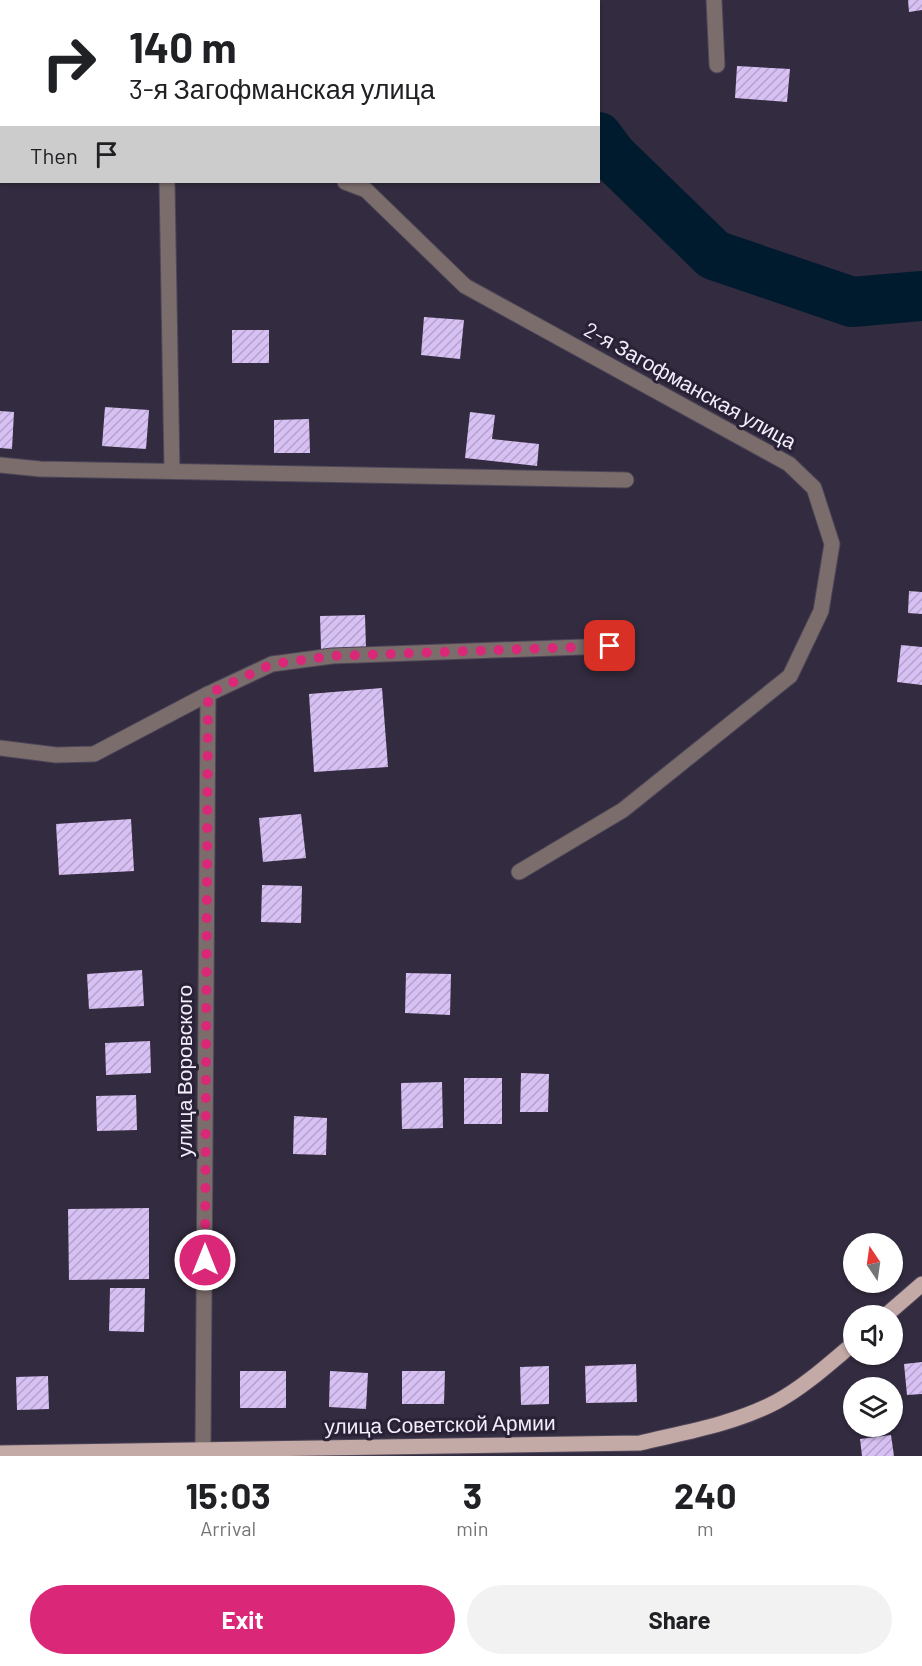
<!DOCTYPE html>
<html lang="en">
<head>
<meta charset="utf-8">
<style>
  body { margin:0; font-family:Barlow,sans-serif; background:#f2f2f2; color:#202124; height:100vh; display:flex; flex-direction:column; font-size:22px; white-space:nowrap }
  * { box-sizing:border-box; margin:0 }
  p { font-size:20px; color:#757577 }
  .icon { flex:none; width:33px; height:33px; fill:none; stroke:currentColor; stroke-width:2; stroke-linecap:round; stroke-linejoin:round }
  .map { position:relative; height:1456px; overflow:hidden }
  .sheet { display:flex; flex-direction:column; background:#fff; flex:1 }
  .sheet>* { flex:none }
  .guide { position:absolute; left:0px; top:0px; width:600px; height:183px; box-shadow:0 2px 4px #0004; background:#fff; color:#202124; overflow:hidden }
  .needle { width:39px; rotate:347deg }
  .buttons { position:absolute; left:843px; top:1233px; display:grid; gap:12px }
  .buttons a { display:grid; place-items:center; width:60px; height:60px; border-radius:50%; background:#fff; box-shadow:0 2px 4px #0004; font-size:30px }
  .pin { position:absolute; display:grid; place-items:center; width:51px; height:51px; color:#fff; margin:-26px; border-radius:12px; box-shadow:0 3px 9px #0006 }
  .me { position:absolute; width:66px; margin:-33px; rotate:0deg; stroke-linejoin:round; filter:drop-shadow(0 0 4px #0008) }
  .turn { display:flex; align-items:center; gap:21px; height:126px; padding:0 30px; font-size:27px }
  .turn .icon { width:78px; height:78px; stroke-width:2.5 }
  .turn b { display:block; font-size:42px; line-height:51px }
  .then { display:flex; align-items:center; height:57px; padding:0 30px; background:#0003; gap:12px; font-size:22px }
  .eta { display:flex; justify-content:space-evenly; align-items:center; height:102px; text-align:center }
  .eta b { font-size:36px; font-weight:700; line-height:42px }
  .button { display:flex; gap:12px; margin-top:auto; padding:12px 30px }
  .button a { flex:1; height:69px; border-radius:36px; background:#db2777; color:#fff; font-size:24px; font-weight:700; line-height:69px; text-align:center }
  .button a+a { background:#f2f2f2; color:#202124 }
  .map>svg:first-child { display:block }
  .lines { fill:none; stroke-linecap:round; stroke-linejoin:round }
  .river { stroke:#001b2d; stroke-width:50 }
  .building { fill:url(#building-hatch) }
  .minor-casing { stroke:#4e4659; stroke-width:17 }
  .major-casing { stroke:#4e4659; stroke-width:17 }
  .minor { stroke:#7a6d6b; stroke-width:15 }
  .major { stroke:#c4aaa6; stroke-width:15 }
  .route { stroke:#db2777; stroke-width:10; stroke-dasharray:0 18 }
  .labels { text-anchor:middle; stroke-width:6; stroke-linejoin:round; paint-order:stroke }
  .street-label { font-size:21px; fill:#f2eefb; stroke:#292135 }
</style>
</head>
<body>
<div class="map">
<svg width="922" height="1456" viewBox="0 0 922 1456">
  <defs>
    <pattern id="building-hatch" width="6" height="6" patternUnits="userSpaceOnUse" patternTransform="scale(1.5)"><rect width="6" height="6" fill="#d7c0f3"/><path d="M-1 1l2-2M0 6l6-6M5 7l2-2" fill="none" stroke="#b4a2c9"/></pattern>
  </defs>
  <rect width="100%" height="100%" fill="#332b3f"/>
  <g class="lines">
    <!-- river -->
    <g class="river">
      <path d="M502,0L503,2"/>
      <path d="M598,137L612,156L714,255L852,302L922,296"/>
    </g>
  </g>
  <!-- building -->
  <g class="building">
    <path d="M908,0H922V10L909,12Z"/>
    <path d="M737,66L790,69L787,102L735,98Z"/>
    <path d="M424,317L464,320L460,359L421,355Z"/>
    <rect x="232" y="330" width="37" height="33"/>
    <path d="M105,407L149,410L146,449L102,446Z"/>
    <path d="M0,411L14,412L12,449L0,448Z"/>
    <path d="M470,412L495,415L492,439L539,444L537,466L465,458Z"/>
    <path d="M309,419L310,453H274V420Z"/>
    <path d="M909,591L922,592V614L908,613Z"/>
    <path d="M365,615L366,648L321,649L320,616Z"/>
    <path d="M901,645L922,647V685L897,682Z"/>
    <path d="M382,688L388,767L314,772L309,694Z"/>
    <path d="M301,814L306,858L263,862L259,818Z"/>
    <path d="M131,819L134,871L59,875L56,824Z"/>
    <path d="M262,885L302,886L301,923L261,922Z"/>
    <path d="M142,970L144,1006L89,1009L87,974Z"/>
    <path d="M406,973L451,974L450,1015L405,1013Z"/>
    <path d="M150,1041L151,1073L106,1075L105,1043Z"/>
    <path d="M521,1073L549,1074L548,1112H520Z"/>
    <rect x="464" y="1078" width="38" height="46"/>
    <path d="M442,1082L443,1128L402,1129L401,1083Z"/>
    <path d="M136,1095L137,1130L97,1131L96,1096Z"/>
    <path d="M294,1116L327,1118L326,1155L293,1154Z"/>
    <path d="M149,1208V1279L69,1280L68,1209Z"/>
    <path d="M110,1288H145L144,1332L109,1331Z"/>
    <path d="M922,1362V1394L907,1395L904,1364Z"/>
    <path d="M636,1364L637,1402L586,1403L585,1366Z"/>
    <path d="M549,1366V1404L521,1405L520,1367Z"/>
    <rect x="240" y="1371" width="46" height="37"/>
    <path d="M330,1371L368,1373L366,1409L329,1407Z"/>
    <path d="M402,1371H445L444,1404H402Z"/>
    <path d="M48,1376L49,1409L17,1410L16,1377Z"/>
    <path d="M891,1435L894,1456H862L860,1439Z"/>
  </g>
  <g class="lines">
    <!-- minor casing -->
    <g class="minor-casing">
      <g id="minor">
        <path d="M714,0L717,65"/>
        <path d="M167,2V0"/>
        <path d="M0,141L2,142"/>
        <path d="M167,182L172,471"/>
        <path d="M345,182L366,190L465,286L789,464L814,488L832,544L821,611L790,676L623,810L519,872"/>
        <path d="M0,465L40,469L626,480"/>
        <path d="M0,748L56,755L94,754L208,694L272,664L332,656L610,646"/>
        <path d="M203,1449L208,694"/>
      </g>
    </g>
    <!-- major casing -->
    <g class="major-casing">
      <g id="major">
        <path d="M885,1316L922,1284"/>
        <path d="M0,1453L640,1443C686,1432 734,1424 776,1402C804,1387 830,1363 854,1343"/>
      </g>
    </g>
    <!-- minor -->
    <use href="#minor" class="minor"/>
    <!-- major -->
    <use href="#major" class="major"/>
  </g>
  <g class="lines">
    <!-- route -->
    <path class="route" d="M205,1260L208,694L272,664L332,656L610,646"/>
  </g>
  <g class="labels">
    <!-- street labels -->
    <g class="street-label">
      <text transform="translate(690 386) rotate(29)" y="7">2-я Загофманская улица</text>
      <text transform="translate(185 1071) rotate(-90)" y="7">улица Воровского</text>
      <text transform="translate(440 1425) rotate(-1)" y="7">улица Советской Армии</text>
    </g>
  </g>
</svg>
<div class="buttons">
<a><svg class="needle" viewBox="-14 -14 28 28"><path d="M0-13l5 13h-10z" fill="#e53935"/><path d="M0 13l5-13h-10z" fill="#757577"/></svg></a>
<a><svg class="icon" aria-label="sound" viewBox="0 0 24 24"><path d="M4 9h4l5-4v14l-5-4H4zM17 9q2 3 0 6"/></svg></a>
<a><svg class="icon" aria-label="layers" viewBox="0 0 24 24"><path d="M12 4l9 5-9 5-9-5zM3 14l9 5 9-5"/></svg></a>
</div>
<div class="pin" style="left:610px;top:646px;background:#d93025"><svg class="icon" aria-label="arrive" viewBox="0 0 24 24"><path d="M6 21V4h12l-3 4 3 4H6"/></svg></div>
<svg class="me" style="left:205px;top:1260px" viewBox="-20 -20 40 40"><circle r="17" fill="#db2777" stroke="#fff" stroke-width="3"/><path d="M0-11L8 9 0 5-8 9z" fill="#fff"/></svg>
<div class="guide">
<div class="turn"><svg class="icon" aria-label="right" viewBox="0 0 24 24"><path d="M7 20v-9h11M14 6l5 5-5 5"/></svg><div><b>140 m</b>3-я Загофманская улица</div></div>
<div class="then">Then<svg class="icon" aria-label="arrive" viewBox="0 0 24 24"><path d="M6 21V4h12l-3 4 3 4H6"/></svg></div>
</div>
</div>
<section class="sheet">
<div class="eta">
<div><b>15:03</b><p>Arrival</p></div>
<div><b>3</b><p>min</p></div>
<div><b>240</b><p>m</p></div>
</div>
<div class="button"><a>Exit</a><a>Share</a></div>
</section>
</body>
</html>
